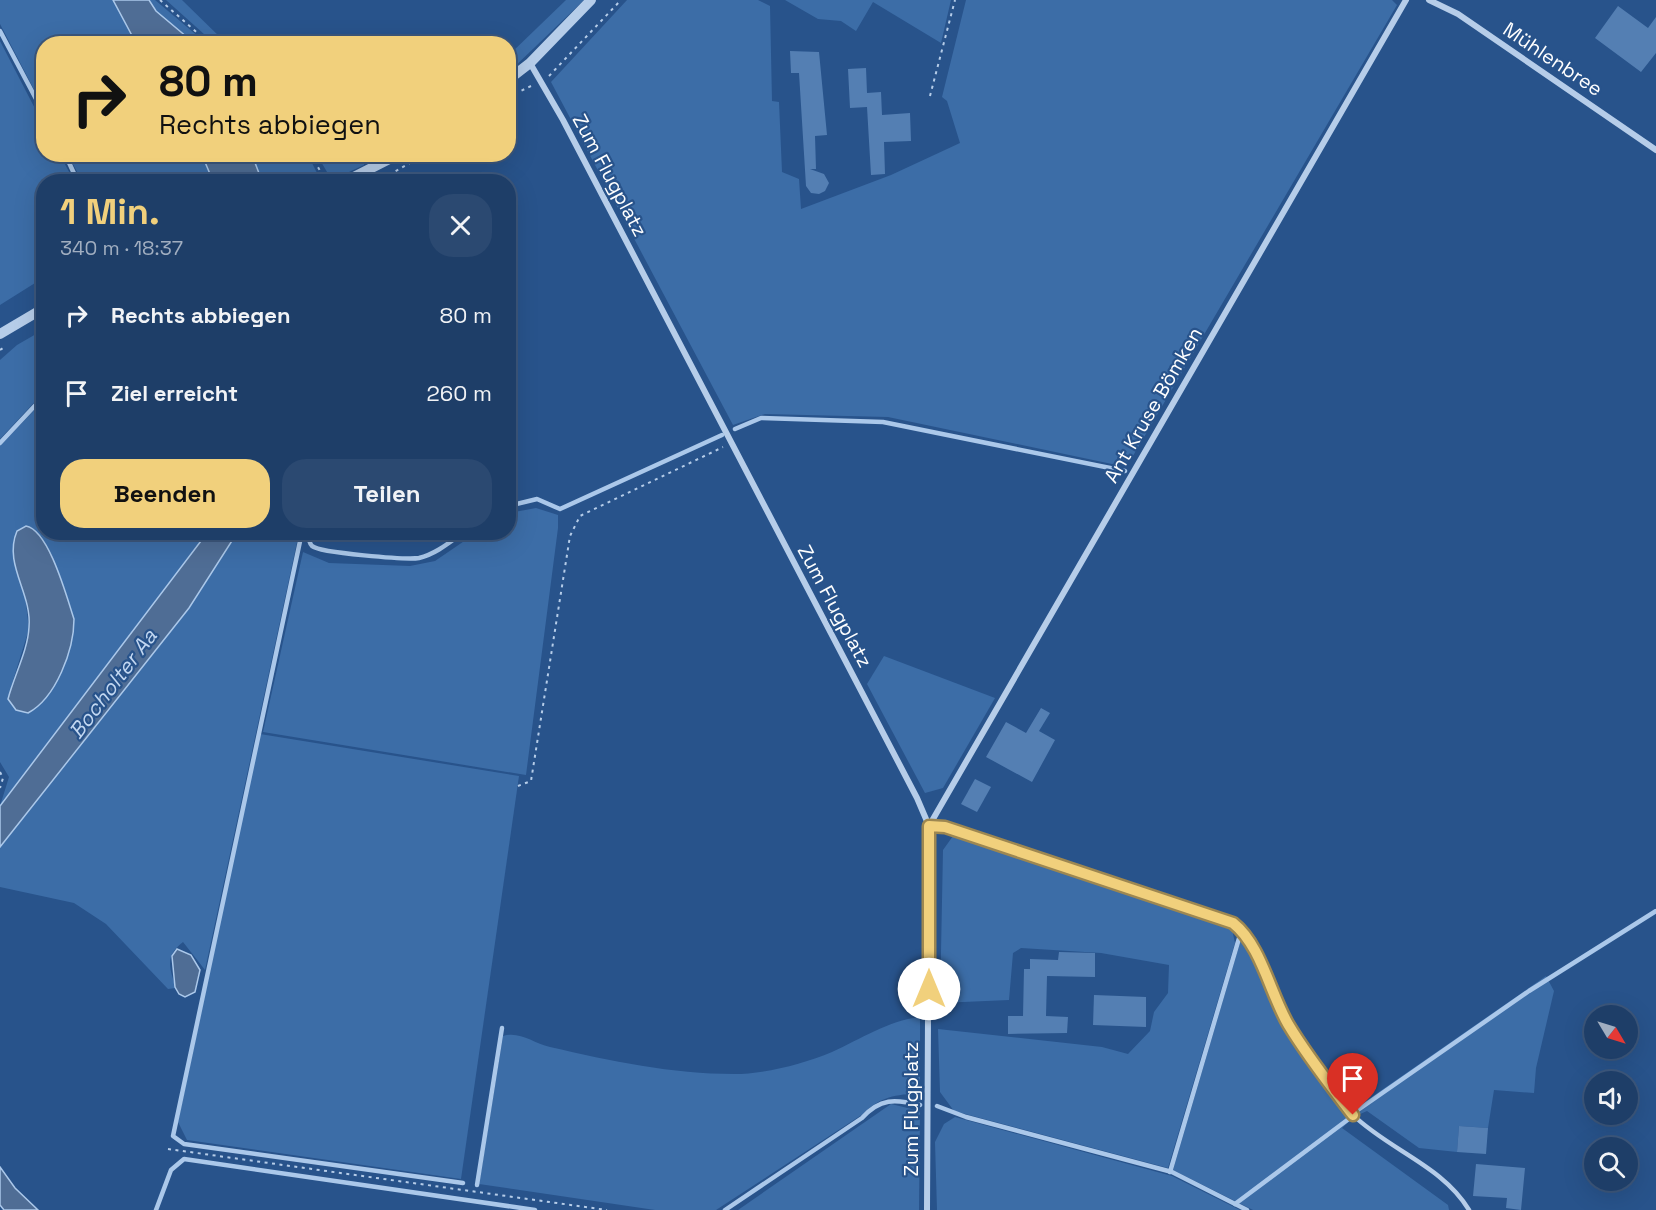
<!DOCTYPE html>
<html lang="de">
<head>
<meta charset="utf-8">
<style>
  body { margin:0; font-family:"Space Grotesk",sans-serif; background:#2b4971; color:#f1f3f6; height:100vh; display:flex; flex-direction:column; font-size:22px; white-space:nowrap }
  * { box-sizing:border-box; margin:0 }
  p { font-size:20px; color:#a1aec0 }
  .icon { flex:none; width:33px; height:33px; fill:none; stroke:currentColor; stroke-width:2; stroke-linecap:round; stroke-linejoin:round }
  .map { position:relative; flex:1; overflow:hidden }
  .side { position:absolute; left:36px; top:174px; width:480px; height:366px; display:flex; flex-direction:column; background:#1e3e68; border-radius:24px; box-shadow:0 6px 24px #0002,0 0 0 2px #3c577c }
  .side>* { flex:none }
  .banner { position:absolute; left:36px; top:36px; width:480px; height:126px; border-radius:24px; box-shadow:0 6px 24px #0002,0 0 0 2px #3c577c; background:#f1d07c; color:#111; overflow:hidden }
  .needle { width:39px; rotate:128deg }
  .tools { position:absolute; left:1584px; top:1005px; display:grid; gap:12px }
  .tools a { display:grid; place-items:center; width:54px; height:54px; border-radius:50%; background:#1e3e68; box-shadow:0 6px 24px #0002,0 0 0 2px #3c577c; font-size:30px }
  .pin { position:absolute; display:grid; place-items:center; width:51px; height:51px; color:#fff; margin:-62px -26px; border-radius:50% 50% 50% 0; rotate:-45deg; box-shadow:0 0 6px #0007 }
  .pin .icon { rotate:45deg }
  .me { position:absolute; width:66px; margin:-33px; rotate:0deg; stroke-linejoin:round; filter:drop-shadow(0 0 4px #0008) }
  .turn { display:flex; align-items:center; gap:21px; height:126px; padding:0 24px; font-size:27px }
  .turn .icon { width:78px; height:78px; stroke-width:2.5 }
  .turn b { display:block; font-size:42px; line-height:51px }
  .round { display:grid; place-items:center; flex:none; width:63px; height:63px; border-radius:24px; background:#2b4971 }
  .head { display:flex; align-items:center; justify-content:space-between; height:102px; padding:0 24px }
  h1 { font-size:36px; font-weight:700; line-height:45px; color:#f1d07c }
  .button { display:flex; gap:12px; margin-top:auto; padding:12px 24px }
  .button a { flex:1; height:69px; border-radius:24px; background:#f1d07c; color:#111; font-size:24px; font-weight:700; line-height:69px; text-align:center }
  .button a+a { background:#2b4971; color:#f1f3f6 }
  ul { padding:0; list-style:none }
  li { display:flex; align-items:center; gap:18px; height:78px; padding:0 24px }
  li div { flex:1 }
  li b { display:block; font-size:22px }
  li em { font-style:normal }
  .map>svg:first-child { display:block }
  .green { fill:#3c6da7; fill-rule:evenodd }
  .water { fill:#4f6d95; stroke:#abc8ea; stroke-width:1.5 }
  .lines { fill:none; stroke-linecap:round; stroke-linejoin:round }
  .stream { stroke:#abc8ea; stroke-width:4.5 }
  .building { fill:#547fb3 }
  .path { stroke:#b6cde9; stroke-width:2; stroke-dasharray:3 4.5; stroke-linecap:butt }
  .service { stroke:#b6cde9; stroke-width:4.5 }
  .minor { stroke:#b6cde9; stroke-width:6 }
  .tertiary { stroke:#b6cde9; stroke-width:10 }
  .route-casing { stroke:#9d8751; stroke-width:15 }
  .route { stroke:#f1d07c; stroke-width:10 }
  .labels { text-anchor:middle; stroke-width:4.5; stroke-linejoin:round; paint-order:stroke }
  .street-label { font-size:20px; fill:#fff; stroke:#28538b }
  .water-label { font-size:21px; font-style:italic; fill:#c2d7f1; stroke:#28538b }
</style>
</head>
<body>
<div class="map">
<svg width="1656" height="1210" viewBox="0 0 1656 1210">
  <rect width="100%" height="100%" fill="#28538b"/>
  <!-- green -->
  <g class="green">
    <path d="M0,0H113L136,43L44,44L43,107L0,24Z"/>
    <path d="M149,0H155L206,43H194L156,11Z"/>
    <path d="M166,0H182L226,43H214Z"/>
    <path d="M566,0H584L509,72V55Z"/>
    <path d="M627,0H758L770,6L772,101L779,102L782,172L799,179L801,209L891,175L960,143L947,101L942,97L966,0H1392L1397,5L1130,461L1112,464L888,417L765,414L733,425L551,82Z"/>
    <path d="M785,0H951L941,43L873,2L856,31L841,21L818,19Z"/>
    <path d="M0,41L43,124L44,154L60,155L74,181L44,182L43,278L0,305Z"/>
    <path d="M68,155H202L213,181H82Z"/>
    <path d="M252,155H308L321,181H262Z"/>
    <path d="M317,155H327L342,160L353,155H364V165L334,179L330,177Z"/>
    <path d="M43,330V393L0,439V360L17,345Z"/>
    <path d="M43,401L44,532L207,533L0,806L9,777L0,762V446ZM41,536C54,560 74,604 74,630C63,659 57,698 28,713L11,687L29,629L25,596Z"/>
    <path d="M536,508L558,515V528L526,775L263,732L303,552L329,563L410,566L435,561L476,533L508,532L509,513Z"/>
    <path d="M237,533H299L205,970L183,942C165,956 169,967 176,988L168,989L106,924L74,903L0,887V847L189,608Z"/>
    <path d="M884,656L995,698L943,788L925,793L867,684Z"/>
    <path d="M260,734L519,776L461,1179L187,1140L178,1122Z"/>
    <path d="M953,836L1232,929L1235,943L1168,1168L954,1111L940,1092L938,1029L1102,1047L1128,1054L1150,1031L1154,1012L1168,993L1169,965L1101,953L1021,948L1013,953L1009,1000L940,1003L943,850Z"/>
    <path d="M1242,936L1288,1037L1352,1119L1342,1128L1448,1205L1449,1210H1253L1173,1170Z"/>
    <path d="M1546,976L1554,991L1536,1068L1534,1093L1494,1090L1488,1128L1459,1126L1457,1152L1419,1148L1367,1111L1358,1115L1353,1110Z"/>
    <path d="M920,1017V1093C895,1095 881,1096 863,1114L716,1210H655L479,1184L503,1036C520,1031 533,1043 550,1047C611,1061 672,1074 734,1074C765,1074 803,1064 832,1052C861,1039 887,1021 920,1017Z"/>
    <path d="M891,1104L920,1111L919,1210H738Z"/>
    <path d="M955,1117L1172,1176L1240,1210H937L935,1142L944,1124Z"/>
  </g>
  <!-- water -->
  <g class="water">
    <path d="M113,0H149L156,11L194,43H136Z"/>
    <path d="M202,155H252L262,181H213Z"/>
    <path d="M26,526C49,530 67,598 74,619C74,650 56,698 28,713L16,710L8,699C14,676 28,650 29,627C32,593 3,564 17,531Z"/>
    <path d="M207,533H237L189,608L0,847V806Z"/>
    <path d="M177,949L191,955L200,970L195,992L185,997L179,994L175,987L172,956Z"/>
    <path d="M0,1167L15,1188L38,1210H4L0,1205Z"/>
  </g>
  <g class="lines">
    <!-- stream -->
    <g class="stream">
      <path d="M0,31L44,114"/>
      <path d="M65,154L78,182"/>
      <path d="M735,429L761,418L883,422L1125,471"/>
      <path d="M0,443L44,396"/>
      <path d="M508,506L537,499L560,509L722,435"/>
      <path d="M302,532L173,1136L184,1144L463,1183"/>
      <path d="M309,532C309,537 308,542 312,546C320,553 407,560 419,558C436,554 450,542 464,532"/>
      <path d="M937,1106L966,1117L1172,1172L1247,1210"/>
      <path d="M1355,1112L1529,991L1656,911"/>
      <path d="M1170,1172L1240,935"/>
      <path d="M477,1185L502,1028"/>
      <path d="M1235,1204L1350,1118"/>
      <path d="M156,1210L171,1170L184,1159L535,1210"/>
      <path d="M725,1210L862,1118C880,1098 895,1099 920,1105"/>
    </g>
  </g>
  <!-- building -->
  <g class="building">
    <path d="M1618,6L1648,28L1656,17V53L1641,72L1595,38Z"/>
    <path d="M790,51L819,52L827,135L815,136L816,169H810L824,174L829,183L825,191L819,194L811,193L806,186L799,73H791Z"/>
    <path d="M866,68L867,93L881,92L882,115L910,113L911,141L884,142L885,174L871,175L867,107L850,108L848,69Z"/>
    <path d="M1041,708L1050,713L1039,731L1055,740L1032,782L986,757L1006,722L1026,733Z"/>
    <path d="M975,779L991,787L977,812L961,804Z"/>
    <path d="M1059,952L1095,953V977L1047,976L1046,1016L1068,1017L1067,1033L1008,1034V1016H1023L1024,969H1030V959L1058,960Z"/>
    <path d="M1094,995L1146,997V1027L1093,1025Z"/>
    <path d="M1459,1126L1488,1128L1486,1154L1457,1152Z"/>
    <path d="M1476,1164L1525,1168L1521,1210L1506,1208L1507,1198L1473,1196Z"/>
  </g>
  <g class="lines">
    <!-- path -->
    <g class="path">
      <path d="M160,0L210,44"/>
      <path d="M549,76L621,0"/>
      <path d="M930,96L955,0"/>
      <path d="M508,97L531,86"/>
      <path d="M311,154L326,182"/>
      <path d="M376,182L426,154"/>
      <path d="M0,350L6,346"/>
      <path d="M0,772L3,778L0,788"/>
      <path d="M518,786L531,781L570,536L580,516L723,447"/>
      <path d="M168,1149L607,1210"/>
    </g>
    <!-- service -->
    <path class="service" d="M929,826L945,827L1233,923C1258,944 1263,978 1278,1006C1293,1036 1330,1092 1353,1115C1389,1150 1443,1166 1469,1210"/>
    <!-- minor -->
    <g class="minor">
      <path d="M1429,0L1458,14L1656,150"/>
      <path d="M530,63L563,120L917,798L929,826L927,1210"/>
      <path d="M929,826L1406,0"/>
    </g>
    <!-- tertiary -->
    <g class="tertiary">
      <path d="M508,80L530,63L591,0"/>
      <path d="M344,182L399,154"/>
      <path d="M0,334L44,308"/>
    </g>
  </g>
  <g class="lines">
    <!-- route casing -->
    <g class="route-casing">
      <path id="route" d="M929,989V826L945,827L1233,923C1261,945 1270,993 1288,1024C1307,1056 1331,1086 1353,1115"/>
    </g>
    <!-- route -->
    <use href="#route" class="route"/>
  </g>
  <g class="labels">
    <!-- street labels -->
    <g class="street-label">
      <text transform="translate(1553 59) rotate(34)" y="7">Mühlenbree</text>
      <text transform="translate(610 175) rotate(62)" y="7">Zum Flugplatz</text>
      <text transform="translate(1153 405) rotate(-60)" y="7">Ant Kruse Bömken</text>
      <text transform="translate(835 606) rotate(62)" y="7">Zum Flugplatz</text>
      <text transform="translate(911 1109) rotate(-90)" y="7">Zum Flugplatz</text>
    </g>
    <!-- water labels -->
    <g class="water-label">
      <text transform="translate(113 684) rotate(-53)" y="7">Bocholter Aa</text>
    </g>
  </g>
</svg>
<div class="tools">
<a><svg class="needle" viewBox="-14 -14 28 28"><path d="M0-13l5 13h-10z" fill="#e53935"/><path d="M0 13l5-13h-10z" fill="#a1aec0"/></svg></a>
<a><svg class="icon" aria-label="sound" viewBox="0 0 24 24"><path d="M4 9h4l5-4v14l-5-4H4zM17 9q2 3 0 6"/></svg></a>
<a><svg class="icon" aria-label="search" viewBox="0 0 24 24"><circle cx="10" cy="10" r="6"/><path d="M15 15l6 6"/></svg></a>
</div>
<div class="pin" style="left:1353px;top:1115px;background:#d93025"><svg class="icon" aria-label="arrive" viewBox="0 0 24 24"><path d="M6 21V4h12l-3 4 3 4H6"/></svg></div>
<svg class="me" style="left:929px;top:989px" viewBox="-20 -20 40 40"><circle r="19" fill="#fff"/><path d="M0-13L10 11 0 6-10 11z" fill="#f1d07c"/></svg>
<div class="banner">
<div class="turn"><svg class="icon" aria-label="right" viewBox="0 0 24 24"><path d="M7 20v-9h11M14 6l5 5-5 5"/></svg><div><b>80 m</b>Rechts abbiegen</div></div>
</div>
<section class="side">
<div class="head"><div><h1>1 Min.</h1><p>340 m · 18:37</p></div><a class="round"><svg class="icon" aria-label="close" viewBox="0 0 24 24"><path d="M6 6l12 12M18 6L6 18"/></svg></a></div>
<ul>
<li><svg class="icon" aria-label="right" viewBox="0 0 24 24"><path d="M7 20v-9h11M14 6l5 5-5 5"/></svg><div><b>Rechts abbiegen</b></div><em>80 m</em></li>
<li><svg class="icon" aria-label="arrive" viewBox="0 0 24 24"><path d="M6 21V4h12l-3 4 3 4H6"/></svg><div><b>Ziel erreicht</b></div><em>260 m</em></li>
</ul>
<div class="button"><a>Beenden</a><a>Teilen</a></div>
</section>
</div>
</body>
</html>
